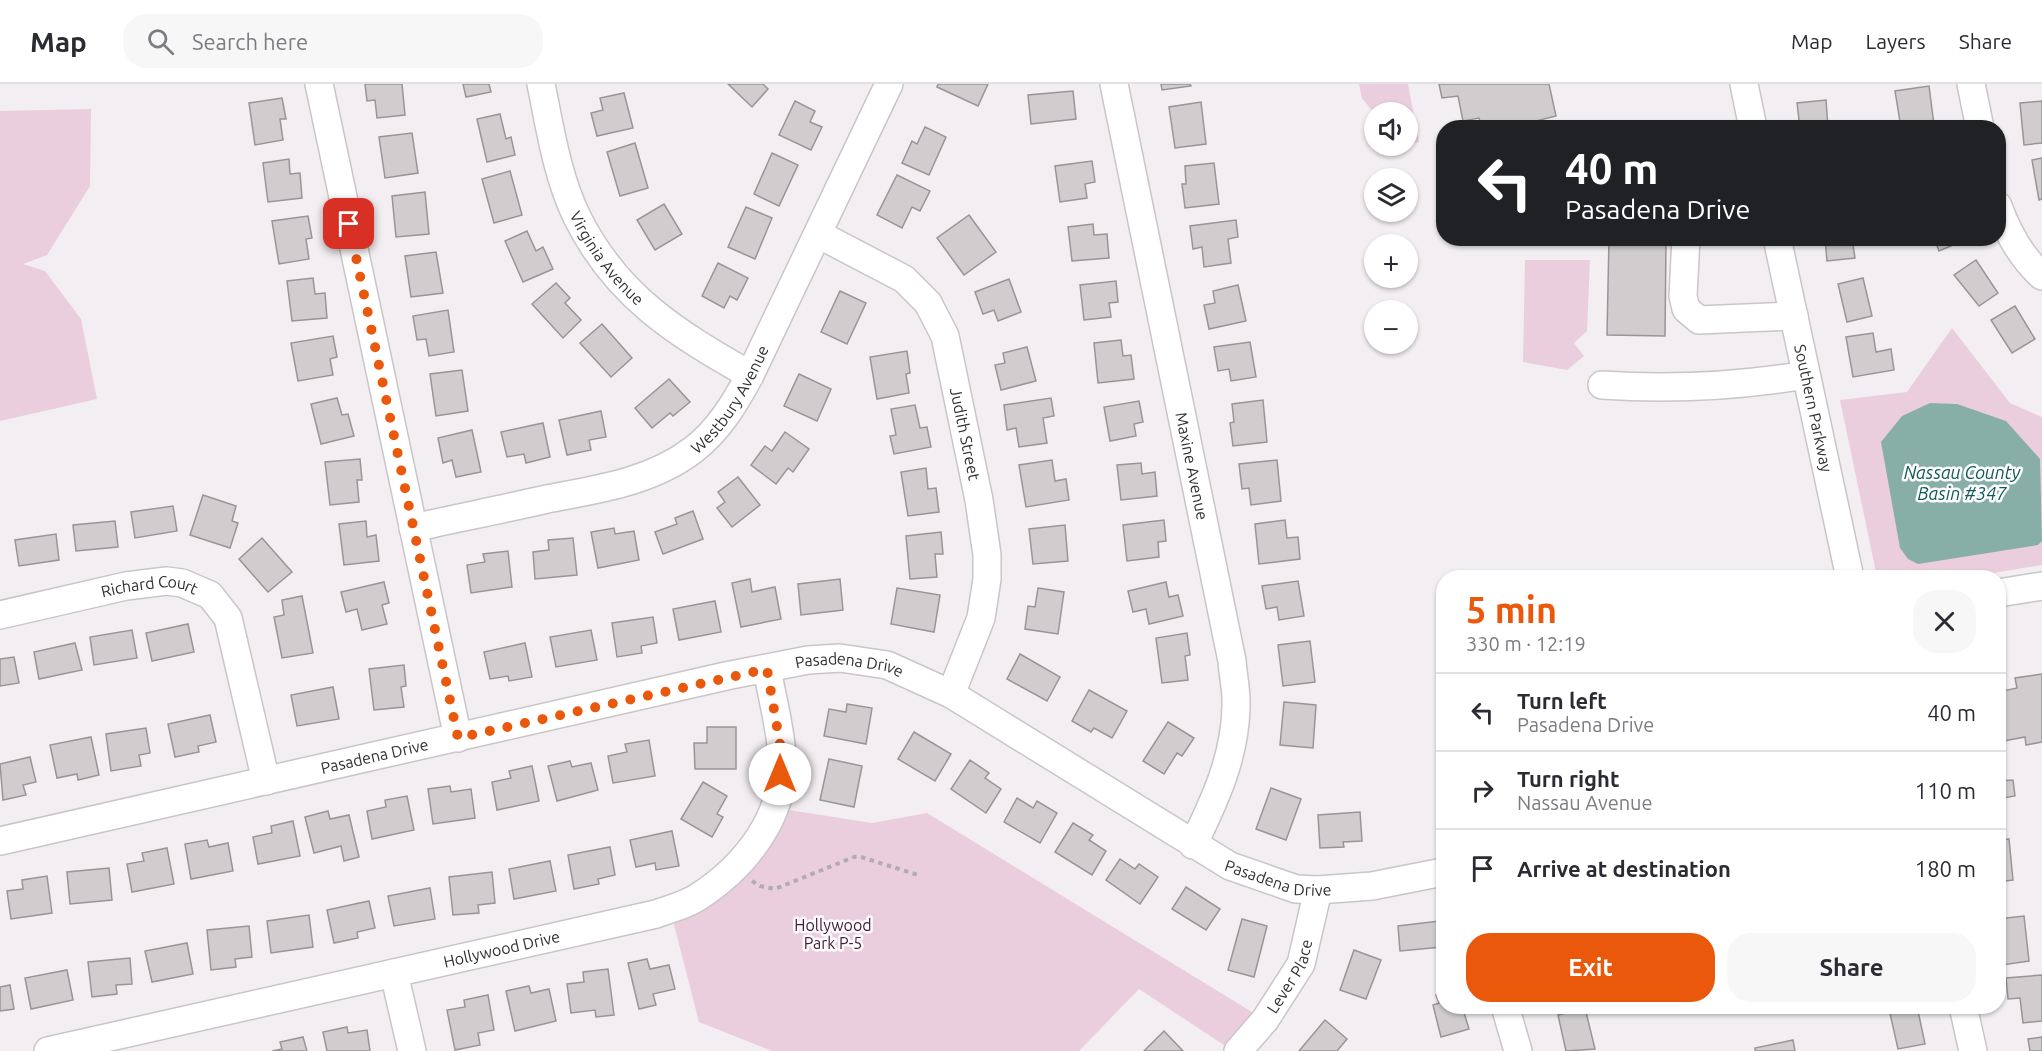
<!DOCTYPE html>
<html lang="en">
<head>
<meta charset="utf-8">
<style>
  body { margin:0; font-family:Ubuntu,sans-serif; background:#f7f7f7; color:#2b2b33; height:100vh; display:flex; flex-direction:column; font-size:22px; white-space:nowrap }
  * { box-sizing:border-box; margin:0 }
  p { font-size:20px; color:#7c7c81 }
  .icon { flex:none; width:33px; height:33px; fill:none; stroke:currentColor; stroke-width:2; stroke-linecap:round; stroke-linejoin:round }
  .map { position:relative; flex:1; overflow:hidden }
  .sheet { position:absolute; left:1436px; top:486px; width:570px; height:444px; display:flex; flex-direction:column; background:#fff; border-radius:24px; box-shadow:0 2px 4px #0004 }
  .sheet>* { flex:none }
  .guide { position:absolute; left:1436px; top:36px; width:570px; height:126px; border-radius:24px; box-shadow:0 2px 4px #0004; background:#202124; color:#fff; overflow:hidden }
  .tools { position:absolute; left:1364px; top:18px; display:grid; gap:12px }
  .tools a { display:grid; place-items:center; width:54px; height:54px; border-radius:50%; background:#fff; box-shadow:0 2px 4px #0004; font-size:30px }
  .pin { position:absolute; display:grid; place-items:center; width:51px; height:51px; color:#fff; margin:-26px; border-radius:12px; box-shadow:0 3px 9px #0006 }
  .me { position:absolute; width:66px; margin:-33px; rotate:0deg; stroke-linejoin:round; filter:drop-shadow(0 0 4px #0008) }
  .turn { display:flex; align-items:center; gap:21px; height:126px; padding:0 30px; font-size:27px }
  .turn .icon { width:78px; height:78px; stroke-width:2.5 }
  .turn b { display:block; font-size:42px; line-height:51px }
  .round { display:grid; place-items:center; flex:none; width:63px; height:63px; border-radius:24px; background:#f7f7f7 }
  .head { display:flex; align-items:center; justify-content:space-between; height:102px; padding:0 30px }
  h1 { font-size:36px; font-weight:700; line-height:45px; color:#ea580c }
  .action { display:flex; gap:12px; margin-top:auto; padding:12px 30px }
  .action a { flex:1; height:69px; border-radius:24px; background:#ea580c; color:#fff; font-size:24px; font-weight:700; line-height:69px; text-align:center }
  .action a+a { background:#f7f7f7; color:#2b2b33 }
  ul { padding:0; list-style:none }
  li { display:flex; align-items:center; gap:18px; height:78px; padding:0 30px; border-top:2px solid #e1e1e2 }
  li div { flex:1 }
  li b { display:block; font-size:22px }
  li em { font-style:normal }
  header { display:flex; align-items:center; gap:36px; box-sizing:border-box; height:84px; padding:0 30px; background:#fff; border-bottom:2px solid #e1e1e2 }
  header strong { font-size:28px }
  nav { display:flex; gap:33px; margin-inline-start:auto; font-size:21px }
  .search { width:420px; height:54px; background:#f7f7f7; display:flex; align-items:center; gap:15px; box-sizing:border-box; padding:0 21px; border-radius:24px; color:#7c7c81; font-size:22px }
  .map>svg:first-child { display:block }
  .green { fill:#ebcede }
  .water { fill:#88aea8 }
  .building { fill:#d1cdcf; stroke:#999597; stroke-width:1.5 }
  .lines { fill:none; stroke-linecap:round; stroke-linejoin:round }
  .minor-casing { stroke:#cac5c8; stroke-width:30 }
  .path { stroke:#b1adaf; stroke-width:4; stroke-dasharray:4.5 4.5; stroke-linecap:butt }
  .minor { stroke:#fff; stroke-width:27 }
  .route { stroke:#ea580c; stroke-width:10; stroke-dasharray:0 18 }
  .labels { text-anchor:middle; stroke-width:5; stroke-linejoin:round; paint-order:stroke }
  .street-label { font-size:16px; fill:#312f30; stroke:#fffcfe }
  .park-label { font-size:16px; fill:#411a33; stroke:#fffcfe }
  .water-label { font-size:18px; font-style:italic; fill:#0e5c55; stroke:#fffcfe }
</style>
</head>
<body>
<header>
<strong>Map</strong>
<div class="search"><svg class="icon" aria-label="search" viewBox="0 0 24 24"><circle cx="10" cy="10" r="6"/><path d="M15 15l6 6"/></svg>Search here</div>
<nav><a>Map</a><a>Layers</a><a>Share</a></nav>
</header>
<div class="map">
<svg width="2042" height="967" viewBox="0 0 2042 967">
  <rect width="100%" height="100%" fill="#f3eef1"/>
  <!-- green -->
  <g class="green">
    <path d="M1359,0H1408L1419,58L1407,60V28L1374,29L1362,14Z"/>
    <path d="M91,25L90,102L47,171L23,180L45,187L81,235L97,315L0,337V27Z"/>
    <path d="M1525,176H1590L1587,247L1574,259L1584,272L1567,286L1523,278Z"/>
    <path d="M1952,244L2010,319L2042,333V481L1970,493H1877L1840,316L1907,308Z"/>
    <path d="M776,724L872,739L927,729L1265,936L1233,967L1139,905L1079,967H772L699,938L670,825L696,814Z"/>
  </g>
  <!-- water -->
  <path class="water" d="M1930,319L1957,320L2006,337L2040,375L2042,457L2038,461L1918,480L1908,475L1900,464L1881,358L1902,332Z"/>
  <!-- building -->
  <g class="building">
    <path d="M365,0H402L405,31L377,34L375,16L367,17Z"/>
    <path d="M463,0H489L491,8L466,13Z"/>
    <path d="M728,0H763L768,5L752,23Z"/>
    <path d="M938,0H988L978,22L937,3Z"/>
    <path d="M1161,0H1190L1191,2L1162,6Z"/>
    <path d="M1439,0H1549L1556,32L1536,37L1538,44H1482L1479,34L1463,37L1458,12L1442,14Z"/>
    <path d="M1929,2L1934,41L1901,44L1895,7Z"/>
    <path d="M1073,7L1076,35L1031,40L1028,11Z"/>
    <path d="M624,9L633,44L597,52L591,29L603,26L600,14Z"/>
    <path d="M282,14L286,35H280L283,56L255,61L249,19Z"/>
    <path d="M1826,16L1828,44H1800L1797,19Z"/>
    <path d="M795,17L815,27L810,38L822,43L811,66L779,51Z"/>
    <path d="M2042,17V59L2024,61L2020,19Z"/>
    <path d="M1201,18L1206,60L1175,64L1169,23Z"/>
    <path d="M500,30L506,55L511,53L515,71L487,78L477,35Z"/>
    <path d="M925,43L946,53L929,91L902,79L912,57L917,60Z"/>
    <path d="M412,49L418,89L385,94L379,53Z"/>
    <path d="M635,59L648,104L620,112L607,68Z"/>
    <path d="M772,69L798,81L779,122L754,110Z"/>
    <path d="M2042,74V115L2039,116L2032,76Z"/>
    <path d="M289,75L290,90L300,89L302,114L268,118L263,79Z"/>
    <path d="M1092,77L1095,98L1085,100L1087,114L1060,118L1055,82Z"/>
    <path d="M1214,79L1219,120L1185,124L1182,100H1186L1185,82Z"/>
    <path d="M510,87L522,131L494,139L482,95Z"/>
    <path d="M897,91L930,107L920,127L912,123L902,144L877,131Z"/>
    <path d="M425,108L429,150L396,153L392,112Z"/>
    <path d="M664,120L682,150L655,166L637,136Z"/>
    <path d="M746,123L772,134L755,175L728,163Z"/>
    <path d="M969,131L996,168L964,191L937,154Z"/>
    <path d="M308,132L312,154L306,155L309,175L279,180L272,137Z"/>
    <path d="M1236,136L1238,153L1228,155L1231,179L1204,183L1202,163L1193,165L1190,142Z"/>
    <path d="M1093,140L1094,151L1107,150L1109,174L1072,177L1068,143Z"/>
    <path d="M527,147L536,167L543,163L553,185L523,198L505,157Z"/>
    <path d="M1609,154H1666L1665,252L1607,251Z"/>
    <path d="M1825,154H1852L1855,174L1827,177Z"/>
    <path d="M1934,154H1964L1965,156L1939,167Z"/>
    <path d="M436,168L443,209L411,213L405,172Z"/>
    <path d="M1976,176L1998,209L1979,222L1954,191Z"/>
    <path d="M718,179L748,194L737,216L730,212L724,224L702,212Z"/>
    <path d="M313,194L315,210L325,209L327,234L292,237L287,197Z"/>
    <path d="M1863,194L1872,232L1847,238L1838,200Z"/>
    <path d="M1009,195L1021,228L998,237L994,226L983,230L975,208Z"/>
    <path d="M1116,197L1118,218L1109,219L1111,233L1084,236L1080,201Z"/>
    <path d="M556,199L570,214L565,219L581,236L563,254L532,220Z"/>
    <path d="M1238,201L1246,237L1209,245L1204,221L1215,219L1213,207Z"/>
    <path d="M840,207L866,219L847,260L821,248Z"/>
    <path d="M2015,222L2035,255L2012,269L1991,236Z"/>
    <path d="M448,226L454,268L429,272L426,255L417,256L413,232Z"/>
    <path d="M602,240L632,274L611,293L580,259Z"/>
    <path d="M1873,249L1876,268L1891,265L1894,286L1853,293L1846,253Z"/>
    <path d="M333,252L337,273L330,275L333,291L298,297L291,259Z"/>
    <path d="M1121,256L1123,272L1131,271L1134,295L1098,299L1094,259Z"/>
    <path d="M1250,258L1256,293L1231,297L1229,285L1218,287L1214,263Z"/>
    <path d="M1027,263L1036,297L1001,306L995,281L1005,279L1003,269Z"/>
    <path d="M907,267L910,289L906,290L909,309L877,315L870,273Z"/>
    <path d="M462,286L468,327L436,332L430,290Z"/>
    <path d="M799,290L831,305L817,337L784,322Z"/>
    <path d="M669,295L690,318L673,332L670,329L652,344L635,324Z"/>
    <path d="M337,314L342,331L348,330L354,352L321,360L311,320Z"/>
    <path d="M1051,314L1054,332L1043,334L1047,359L1019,363L1016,344L1007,346L1004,321Z"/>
    <path d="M1263,316L1267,358L1233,362L1230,339L1234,338L1232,320Z"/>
    <path d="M1139,317L1143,338L1134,340L1136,352L1110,357L1104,323Z"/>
    <path d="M915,321L920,344L927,343L931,363L894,370L890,352L896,351L891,325Z"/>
    <path d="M601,327L606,353L589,356L591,366L567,371L559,336Z"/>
    <path d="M543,339L550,373L526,379L524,370L507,373L501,348Z"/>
    <path d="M472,346L481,388L456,393L452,376L443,379L438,354Z"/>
    <path d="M785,348L809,365L793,388L788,384L776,400L751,381L765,362L772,367Z"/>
    <path d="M360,375L362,396H357L359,418L330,421L325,378Z"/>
    <path d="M1052,376L1055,397L1066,395L1069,416L1026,423L1019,381Z"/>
    <path d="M1277,376L1281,417L1251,421L1249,404L1242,405L1239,380Z"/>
    <path d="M1141,379L1142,390L1155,388L1157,412L1121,416L1117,381Z"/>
    <path d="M926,384L928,405L936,404L939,428L908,432L901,388Z"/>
    <path d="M738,393L760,421L732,443L717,424L725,418L718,408Z"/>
    <path d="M203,411L236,422L232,437L238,439L230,464L190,451Z"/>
    <path d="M173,422L177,447L135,454L131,428Z"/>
    <path d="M693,427L703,455L663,470L655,448L677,440L675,434Z"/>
    <path d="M1164,436L1166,457L1158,458L1159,473L1127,477L1123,441Z"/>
    <path d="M1285,436L1287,454L1298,453L1300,475L1259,480L1255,440Z"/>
    <path d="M115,437L118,463L76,467L73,441Z"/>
    <path d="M366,437L367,453L376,451L379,477L344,481L339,440Z"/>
    <path d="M1065,441L1068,477L1033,480L1029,445Z"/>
    <path d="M614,444L615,450L634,447L639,476L598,484L591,448Z"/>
    <path d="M941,448L943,470H935L937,493L910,495L906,452Z"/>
    <path d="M56,450L59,476L19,482L15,456Z"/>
    <path d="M262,454L292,488L268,508L239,475Z"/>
    <path d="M573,454L577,491L535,495L533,468L549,466L548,456Z"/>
    <path d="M508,467L512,503L471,509L467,481L485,478L483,470Z"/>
    <path d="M750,495L752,508L775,503L781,535L741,543L732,499Z"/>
    <path d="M840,495L843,526L801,531L798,500Z"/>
    <path d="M1298,497L1304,532L1279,536L1277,523L1266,525L1262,502Z"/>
    <path d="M384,498L389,519L382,521L387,540L362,546L357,525L346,528L341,508Z"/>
    <path d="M1166,498L1169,513L1178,511L1183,532L1149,540L1146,525L1133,528L1128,507Z"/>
    <path d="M897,504L940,511L934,548L891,540Z"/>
    <path d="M1038,504L1064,508L1058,550L1025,545L1028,522L1035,523Z"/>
    <path d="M302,512L313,569L282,574L274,533L284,531L282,516Z"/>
    <path d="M715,517L721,548L679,556L673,525Z"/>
    <path d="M653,533L657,559L641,562L642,569L617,573L612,539Z"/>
    <path d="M188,540L194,568L152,577L146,549Z"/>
    <path d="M132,546L137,574L94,581L90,553Z"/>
    <path d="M591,546L597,576L556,583L550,553Z"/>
    <path d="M1187,549L1190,571L1185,572L1188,596L1162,599L1156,554Z"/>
    <path d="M1310,557L1315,598L1283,602L1278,561Z"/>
    <path d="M75,559L82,586L39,595L34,568Z"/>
    <path d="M525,559L532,593L509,597L508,592L490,595L484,568Z"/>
    <path d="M1020,570L1060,593L1047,617L1007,595Z"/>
    <path d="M14,573L19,599L0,602V575Z"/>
    <path d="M404,581L406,602L401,603L404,623L374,626L369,585Z"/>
    <path d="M2042,590V658L2026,661L2025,653L1998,658V608L2017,604L2015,594Z"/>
    <path d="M333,603L339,635L297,642L291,611Z"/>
    <path d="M1089,606L1127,627L1112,654L1094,644L1091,648L1072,637Z"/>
    <path d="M1284,618L1316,621L1313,664L1280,661Z"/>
    <path d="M847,620L872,624L866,660L824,652L829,625L846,628Z"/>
    <path d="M210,631L216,658L198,662L199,668L175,673L168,640Z"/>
    <path d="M1168,638L1194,654L1182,672L1177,669L1164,690L1143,677Z"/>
    <path d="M707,643H736V685H695L694,659H707Z"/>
    <path d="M146,644L150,669L139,671L141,682L111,687L106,650Z"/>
    <path d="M914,648L951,670L935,697L898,675Z"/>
    <path d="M91,653L99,691L78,696L77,690L57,694L50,661Z"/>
    <path d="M649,656L655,692L613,699L608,672L627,668L625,660Z"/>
    <path d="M30,673L36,698L23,701L26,711L3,716L0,680Z"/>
    <path d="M829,675L862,682L854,723L820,716Z"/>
    <path d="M970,676L989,689L985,694L1001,705L986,729L951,705Z"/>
    <path d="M570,677L572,683L591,679L598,706L557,717L548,682Z"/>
    <path d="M532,682L539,717L497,726L492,698L511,694L509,687Z"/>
    <path d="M2013,696L2015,712L2003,714L2005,727L1998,728V697Z"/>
    <path d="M703,698L727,712L717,730L723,733L712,753L681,735Z"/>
    <path d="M450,702L451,708L471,705L475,734L433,740L428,705Z"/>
    <path d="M1271,704L1301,715L1286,756L1256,745Z"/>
    <path d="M407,712L414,746L372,755L367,727L386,723L385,716Z"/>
    <path d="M1017,714L1033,724L1037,717L1057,729L1040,759L1004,738Z"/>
    <path d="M328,727L330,735L349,731L359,773L344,777L341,762L314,769L305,733Z"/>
    <path d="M1360,728L1362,757L1343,758L1344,763L1320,764L1318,731Z"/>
    <path d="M293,737L300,772L258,780L253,753L272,749L271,742Z"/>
    <path d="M1073,739L1093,751L1089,756L1106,767L1092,791L1055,768Z"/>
    <path d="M672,747L679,782L656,786L655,779L636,783L630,756Z"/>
    <path d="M2009,755L2013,796L1998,798V757Z"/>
    <path d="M207,756L209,763L228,759L233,787L191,795L185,760Z"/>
    <path d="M610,763L615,791L598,795L599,800L574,805L568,771Z"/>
    <path d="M167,764L174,800L132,808L127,780L144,777L142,769Z"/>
    <path d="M1120,775L1135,785L1139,780L1158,793L1140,820L1106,796Z"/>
    <path d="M550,777L556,807L514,815L509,785Z"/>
    <path d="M109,784L112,816L70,820L67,788Z"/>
    <path d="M492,788L495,819L478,821L479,829L453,831L449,793Z"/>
    <path d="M47,792L52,829L11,835L7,807L23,805L22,796Z"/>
    <path d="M1186,803L1220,825L1206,846L1172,825Z"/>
    <path d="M430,804L435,835L394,842L388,812Z"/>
    <path d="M369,817L375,844L357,848L358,854L334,859L327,826Z"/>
    <path d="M309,831L313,863L271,869L267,837Z"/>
    <path d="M2024,832L2029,877L2002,881L1998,835Z"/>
    <path d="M1242,835L1267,842L1254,893L1228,886Z"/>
    <path d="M1439,837L1442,863L1400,867L1398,842Z"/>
    <path d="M249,842L252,873L235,875L236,883L211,886L207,846Z"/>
    <path d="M187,859L193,890L152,898L145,867Z"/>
    <path d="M1354,866L1381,876L1366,915L1340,906Z"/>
    <path d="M130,874L132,900L116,901L117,910L92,913L88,878Z"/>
    <path d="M647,875L650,885L669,881L675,905L653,910L656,921L639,925L628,879Z"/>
    <path d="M608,885L614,931L596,933L595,926L571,929L567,900L584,898L583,888Z"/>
    <path d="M67,886L73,916L31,925L25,894Z"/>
    <path d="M2042,891V937L2023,939L2020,914L2008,915L2006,894Z"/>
    <path d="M10,901L14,925L0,927V903Z"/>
    <path d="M529,902L531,909L549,905L556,937L515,947L506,907Z"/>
    <path d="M1443,909V922H1462L1469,945L1441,953L1433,921L1439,919L1436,911Z"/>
    <path d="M488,911L494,946L478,949L480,961L455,966L447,926L465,923L464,916Z"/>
    <path d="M1900,922H1917L1925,960L1898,965L1889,925Z"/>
    <path d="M1585,924L1595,965L1566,967L1558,931Z"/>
    <path d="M1325,936L1347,955L1337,967H1299Z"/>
    <path d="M347,943L348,949L367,946L370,967H327L323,948Z"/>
    <path d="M1164,947L1183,967H1144Z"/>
    <path d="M303,953L307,967H272L282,965L280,958Z"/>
    <path d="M2042,953V967H2030L2028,955Z"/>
    <path d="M1793,956L1795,967H1755V964Z"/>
  </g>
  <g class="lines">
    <!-- minor casing -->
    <g class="minor-casing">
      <g id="minor">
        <path d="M319,0L458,654"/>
        <path id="s1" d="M541,0C550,44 557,92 577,133C616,212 676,249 750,291"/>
        <path id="s2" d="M1114,0L1232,577C1233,592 1237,608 1236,623C1235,673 1215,716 1193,761"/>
        <path d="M1744,0L1753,44"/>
        <path d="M1971,0L1980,44"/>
        <path d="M1998,122C2007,147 2022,174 2042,192"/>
        <path id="s3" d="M818,150L904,195L928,219L945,252L979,416L987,471V495L981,534L951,610"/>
        <path d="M1686,154L1683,212L1686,225L1699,236L1794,232"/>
        <path id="s4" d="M1777,154L1850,494"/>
        <path d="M1602,301C1671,306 1738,302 1806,291"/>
        <path id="s5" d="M413,444C458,434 503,425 547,415C598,405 651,398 693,366C719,346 735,319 750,291L889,0"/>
        <path d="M1998,509L2042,502"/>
        <path id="s6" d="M0,531L126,502L167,497L182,499L210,511L228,534L266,697"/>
        <path id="s7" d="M0,757L726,592L808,576L840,574L887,581L951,610L1230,782L1296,805L1318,806L1372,802L1443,788"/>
        <path d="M394,889L412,967"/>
        <path d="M1505,922L1518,967"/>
        <path d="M1963,922L1973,967"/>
        <path id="s8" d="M48,967L656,830C670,825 686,821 698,813C746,782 787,730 782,671C780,642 772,613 767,585"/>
        <path id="s9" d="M1238,967L1265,936L1301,880L1318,806"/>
      </g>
    </g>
    <!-- path -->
    <path class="path" d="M752,797L760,802L775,805L854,773H861L918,791"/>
    <!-- minor -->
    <use href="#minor" class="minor"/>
  </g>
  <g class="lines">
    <!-- route -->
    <path class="route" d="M349,140L458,654L767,585L782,672L780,690"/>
  </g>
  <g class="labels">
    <!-- street labels -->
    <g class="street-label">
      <text dy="6" stroke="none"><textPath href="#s1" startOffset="189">Virginia Avenue</textPath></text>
      <text dy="6" stroke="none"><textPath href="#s5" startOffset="356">Westbury Avenue</textPath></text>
      <text dy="6" stroke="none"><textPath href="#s4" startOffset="174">Southern Parkway</textPath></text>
      <text dy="6" stroke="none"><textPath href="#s3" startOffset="268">Judith Street</textPath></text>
      <text dy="6" stroke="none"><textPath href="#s2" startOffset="390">Maxine Avenue</textPath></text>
      <text dy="6" stroke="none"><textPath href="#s6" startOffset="153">Richard Court</textPath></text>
      <text dy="6" stroke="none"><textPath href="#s7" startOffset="870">Pasadena Drive</textPath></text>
      <text dy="6" stroke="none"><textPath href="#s7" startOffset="384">Pasadena Drive</textPath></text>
      <text dy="6" stroke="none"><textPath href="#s7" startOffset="1356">Pasadena Drive</textPath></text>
      <text dy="6" stroke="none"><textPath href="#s8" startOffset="465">Hollywood Drive</textPath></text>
      <text dy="6" stroke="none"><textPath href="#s9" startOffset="92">Lever Place</textPath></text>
    </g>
    <!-- park labels -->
    <g class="park-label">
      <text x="833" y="847">Hollywood<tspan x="833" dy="18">Park P-5</tspan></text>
    </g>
    <!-- water labels -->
    <g class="water-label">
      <text x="1962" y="395">Nassau County<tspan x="1962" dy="21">Basin #347</tspan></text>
    </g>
  </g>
</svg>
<div class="tools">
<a><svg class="icon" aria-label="sound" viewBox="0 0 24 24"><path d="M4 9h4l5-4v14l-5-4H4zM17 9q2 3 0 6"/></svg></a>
<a><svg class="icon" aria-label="layers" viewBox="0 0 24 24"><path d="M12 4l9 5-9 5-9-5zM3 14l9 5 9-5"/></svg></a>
<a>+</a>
<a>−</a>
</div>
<div class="pin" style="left:349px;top:140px;background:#d93025"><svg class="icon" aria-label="arrive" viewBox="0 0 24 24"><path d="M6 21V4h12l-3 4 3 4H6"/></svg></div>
<svg class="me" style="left:780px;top:690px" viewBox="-20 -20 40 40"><circle r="19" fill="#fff"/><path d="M0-13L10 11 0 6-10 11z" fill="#ea580c"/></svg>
<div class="guide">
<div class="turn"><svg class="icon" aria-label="left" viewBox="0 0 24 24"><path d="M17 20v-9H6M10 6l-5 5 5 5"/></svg><div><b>40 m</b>Pasadena Drive</div></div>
</div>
<section class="sheet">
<div class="head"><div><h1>5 min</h1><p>330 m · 12:19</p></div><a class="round"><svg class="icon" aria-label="close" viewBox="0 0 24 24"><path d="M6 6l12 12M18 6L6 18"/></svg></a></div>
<ul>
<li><svg class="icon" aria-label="left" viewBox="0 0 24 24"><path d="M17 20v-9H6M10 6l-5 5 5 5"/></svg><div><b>Turn left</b><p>Pasadena Drive</p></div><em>40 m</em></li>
<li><svg class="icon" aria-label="right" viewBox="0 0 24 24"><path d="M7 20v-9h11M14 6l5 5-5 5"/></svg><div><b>Turn right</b><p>Nassau Avenue</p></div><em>110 m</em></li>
<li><svg class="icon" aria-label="arrive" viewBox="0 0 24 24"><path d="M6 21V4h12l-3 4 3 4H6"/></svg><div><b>Arrive at destination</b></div><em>180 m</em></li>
</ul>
<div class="action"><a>Exit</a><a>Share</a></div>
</section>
</div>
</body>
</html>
